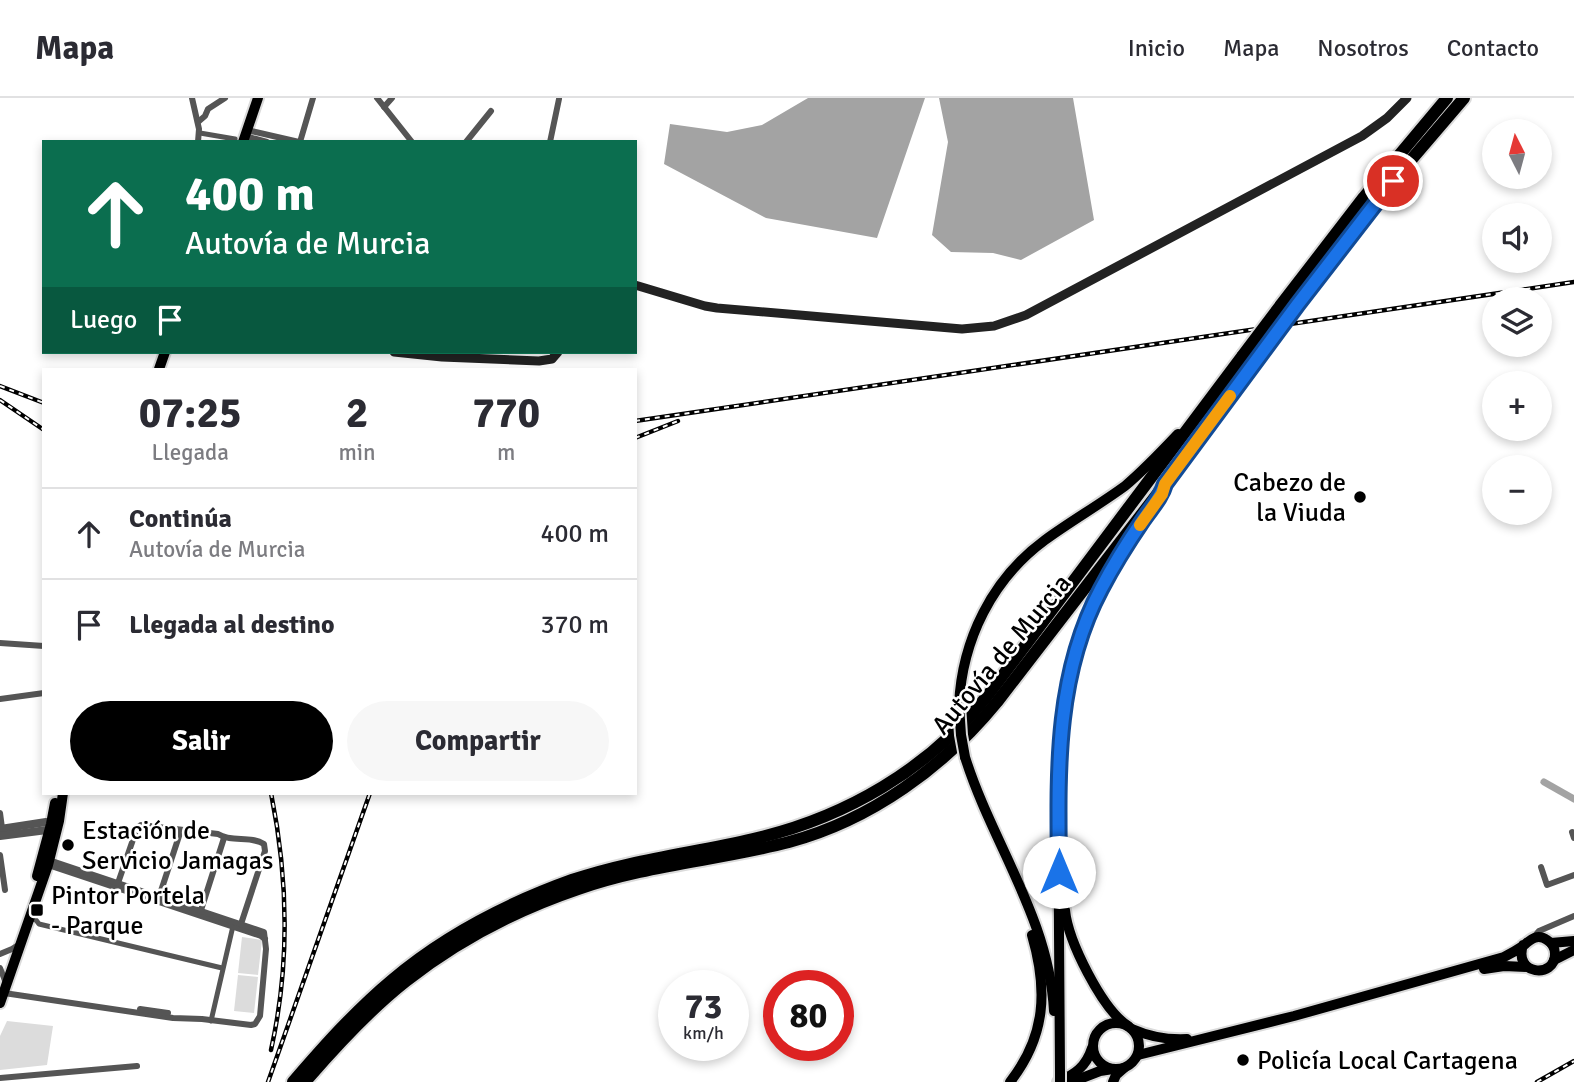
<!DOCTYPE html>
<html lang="es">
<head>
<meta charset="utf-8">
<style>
  body { margin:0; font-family:Signika,sans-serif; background:#f7f7f7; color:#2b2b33; height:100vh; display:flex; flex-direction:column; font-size:26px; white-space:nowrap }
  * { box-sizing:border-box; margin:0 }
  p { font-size:23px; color:#7c7c81 }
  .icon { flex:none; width:38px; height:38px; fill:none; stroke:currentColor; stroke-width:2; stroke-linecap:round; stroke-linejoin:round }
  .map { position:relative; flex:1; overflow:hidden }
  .panel { position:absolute; left:42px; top:270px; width:595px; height:427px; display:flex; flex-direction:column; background:#fff; border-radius:0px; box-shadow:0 4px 10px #0003 }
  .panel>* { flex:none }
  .guide { position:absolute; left:42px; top:42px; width:595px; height:214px; border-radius:0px; box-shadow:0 4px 10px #0003; background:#0b6e4f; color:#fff; overflow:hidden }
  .needle { width:46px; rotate:354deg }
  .buttons { position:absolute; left:1482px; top:21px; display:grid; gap:14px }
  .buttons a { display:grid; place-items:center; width:70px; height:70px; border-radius:50%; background:#fff; box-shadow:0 4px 10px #0003; font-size:35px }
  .speed { position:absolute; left:658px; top:872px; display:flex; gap:14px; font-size:35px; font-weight:700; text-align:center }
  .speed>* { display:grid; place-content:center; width:91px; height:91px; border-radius:50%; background:#fff; box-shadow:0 4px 10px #0003; line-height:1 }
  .speed small { font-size:18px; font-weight:400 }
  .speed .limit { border:10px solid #d22; background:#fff; color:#111 }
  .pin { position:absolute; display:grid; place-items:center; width:60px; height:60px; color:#fff; margin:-30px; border:4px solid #fff; border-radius:50%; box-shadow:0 2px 7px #0007 }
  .me { position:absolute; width:77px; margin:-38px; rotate:0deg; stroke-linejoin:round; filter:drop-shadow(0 0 5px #0008) }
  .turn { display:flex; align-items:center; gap:24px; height:147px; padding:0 28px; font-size:32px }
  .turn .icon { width:91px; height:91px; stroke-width:2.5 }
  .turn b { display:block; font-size:49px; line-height:60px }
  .then { display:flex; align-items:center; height:66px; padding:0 28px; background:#0003; gap:14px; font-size:26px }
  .eta { display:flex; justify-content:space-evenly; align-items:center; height:119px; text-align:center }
  .eta b { font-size:42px; font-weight:700; line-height:49px }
  .action { display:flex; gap:14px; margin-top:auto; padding:14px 28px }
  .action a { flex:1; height:80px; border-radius:42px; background:#000; color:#fff; font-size:28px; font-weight:700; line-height:80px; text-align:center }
  .action a+a { background:#f7f7f7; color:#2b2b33 }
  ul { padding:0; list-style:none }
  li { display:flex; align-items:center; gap:21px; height:91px; padding:0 28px; border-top:2px solid #e1e1e2 }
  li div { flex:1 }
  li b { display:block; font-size:26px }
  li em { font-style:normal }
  header { display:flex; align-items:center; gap:42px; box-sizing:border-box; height:98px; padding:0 35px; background:#fff; border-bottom:2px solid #e1e1e2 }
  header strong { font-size:33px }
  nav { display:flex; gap:38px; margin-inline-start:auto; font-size:24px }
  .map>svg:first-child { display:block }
  .green { fill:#dcdcdc }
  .water { fill:#a3a3a3 }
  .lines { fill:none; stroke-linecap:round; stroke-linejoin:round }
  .canal { stroke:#a3a3a3; stroke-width:7 }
  .primary-casing { stroke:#dbdbdb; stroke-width:14 }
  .trunk-casing { stroke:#dbdbdb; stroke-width:14 }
  .motorway-casing { stroke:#dbdbdb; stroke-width:16 }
  .pedestrian { stroke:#555; stroke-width:5 }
  .minor { stroke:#555; stroke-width:6 }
  .tertiary { stroke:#555; stroke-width:8 }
  .secondary { stroke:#222; stroke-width:9 }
  .primary { stroke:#000; stroke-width:10 }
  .trunk { stroke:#000; stroke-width:10 }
  .motorway { stroke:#000; stroke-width:12 }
  .rail-casing { stroke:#000; stroke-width:4.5 }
  .rail { stroke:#fff; stroke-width:2; stroke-dasharray:5; stroke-linecap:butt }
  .trunk-bridge-casing { stroke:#dbdbdb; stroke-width:14; stroke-linecap:butt }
  .motorway-bridge-casing { stroke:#dbdbdb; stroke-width:16; stroke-linecap:butt }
  .trunk-bridge { stroke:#000; stroke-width:10 }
  .motorway-bridge { stroke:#000; stroke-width:12 }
  .route-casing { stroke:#114b97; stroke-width:18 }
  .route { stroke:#1a73e8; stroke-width:12 }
  .slow { stroke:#f59e0b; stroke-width:12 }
  .poi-dot { fill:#000; stroke:#fff; stroke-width:2.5 }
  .labels { text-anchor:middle; stroke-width:5; stroke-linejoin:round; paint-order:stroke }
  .poi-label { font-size:26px; fill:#000; stroke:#fff; text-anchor:start }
  .street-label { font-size:26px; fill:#000; stroke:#fff }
</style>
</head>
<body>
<header>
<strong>Mapa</strong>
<nav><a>Inicio</a><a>Mapa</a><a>Nosotros</a><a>Contacto</a></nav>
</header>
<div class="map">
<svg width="1574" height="984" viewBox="0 0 1574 984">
  <rect width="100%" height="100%" fill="#fff"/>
  <!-- green -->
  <g class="green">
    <path d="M242,839L262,842L258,877L238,875Z"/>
    <path d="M238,877L258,879L254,915L234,913Z"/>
    <path d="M7,923L53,928L47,967L0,972V938Z"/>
  </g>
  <!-- water -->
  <g class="water">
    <path d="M808,0H925L877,140L766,120L664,66L670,26L727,34L762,27Z"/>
    <path d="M939,0H1073L1094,122L1021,162L993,155L951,154L932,137L948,44Z"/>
  </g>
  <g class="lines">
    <!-- canal -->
    <path class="canal" d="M1544,684L1574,701"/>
    <!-- primary casing -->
    <g class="primary-casing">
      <g id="primary">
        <path d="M243,44L258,0"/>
        <path d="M159,271L165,254"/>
        <path d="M37,778L51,726L55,705"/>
        <path d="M1551,845L1574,843"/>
        <path d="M1554,862L1574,852"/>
        <path d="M1484,871L1504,868L1527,869"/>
        <path d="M0,905L48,767L59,723L63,695"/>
        <circle cx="1116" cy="948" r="23"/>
        <path d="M1132,931C1150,939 1167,942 1187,941"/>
        <path d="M1138,957L1294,918L1504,859C1510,856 1517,852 1523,848C1530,842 1537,835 1547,842C1552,845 1555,850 1555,856C1555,881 1513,877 1523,847"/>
        <path d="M1058,984C1075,976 1086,969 1092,950"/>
        <path d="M1072,984L1100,973L1113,971"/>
      </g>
    </g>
    <!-- trunk casing -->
    <g class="trunk-casing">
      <g id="trunk">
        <path d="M959,607C962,542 992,481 1045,442C1071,423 1099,407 1125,388C1144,372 1161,354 1178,336"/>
        <path d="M965,659C992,745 1049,820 1054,913"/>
        <path d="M1065,812C1068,843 1102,911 1128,928"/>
        <path d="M1060,974L1058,695C1059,625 1067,554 1101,491C1112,469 1126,448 1140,427"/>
        <path d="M1010,984C1046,938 1048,892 1032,837"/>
        <path d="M1113,984L1116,977L1124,970"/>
      </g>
    </g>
    <!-- motorway casing -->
    <g class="motorway-casing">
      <g id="motorway">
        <path d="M1298,206L1393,83L1464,0"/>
        <path d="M1280,208L1364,99L1447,0"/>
        <path d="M293,984C324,948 356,912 392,882C444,838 508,805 572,782C631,762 693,755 753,741C845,720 929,671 988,597L1243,257"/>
        <path d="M305,984C336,948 369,912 406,883C457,843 516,812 578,791C646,767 720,762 789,744C871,722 944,669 997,604L1165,386L1270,243"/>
      </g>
    </g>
    <!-- pedestrian -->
    <g class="pedestrian">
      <path d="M200,35L235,41"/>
      <path d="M28,820L36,822L39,826L222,870"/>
      <path d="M211,923L233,828"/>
    </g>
    <!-- minor -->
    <g class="minor">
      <path d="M192,0L199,31L198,44"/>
      <path d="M377,0L412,44"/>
      <path d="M384,9L392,0"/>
      <path d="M198,24L205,18L208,11L225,0"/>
      <path d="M247,32L299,44"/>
      <path d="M245,38L267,44"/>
      <path d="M300,44L313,0"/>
      <path d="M466,44L491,13"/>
      <path d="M550,44L559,1"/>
      <path d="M0,545L44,548"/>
      <path d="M0,601L44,595"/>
      <path d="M0,715L2,730L1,734"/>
      <path d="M1572,734L1574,740"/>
      <path d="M0,757L5,792"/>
      <path d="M48,767L261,838L265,841"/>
      <path d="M1541,769L1547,787L1574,777"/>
      <path d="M118,785L137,730L141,727L218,736C232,745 250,737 264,746L265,753L241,826"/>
      <path d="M159,799L181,732"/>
      <path d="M201,812L224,740"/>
      <path d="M1534,839L1539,833L1574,818"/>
      <path d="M0,856L12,851L20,846"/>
      <path d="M0,870L6,885"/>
      <path d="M4,895L173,920L202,921L251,927L255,926L260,918L266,851L264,834L49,762"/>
      <path d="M140,911L168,915"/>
      <path d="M0,980L137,968"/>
    </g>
    <!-- tertiary -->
    <g class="tertiary">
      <path d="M0,731L46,724L51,726"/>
      <path d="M0,738L47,732L50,730"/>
    </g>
    <!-- secondary -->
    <g class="secondary">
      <path d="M635,187L705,208L717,210L962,231L994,228L1026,217L1362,38L1387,20L1407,0"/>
      <path d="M394,254L442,259L539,263L552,261L558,254"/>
    </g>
    <!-- primary -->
    <use href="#primary" class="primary"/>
    <!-- trunk -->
    <use href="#trunk" class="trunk"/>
    <!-- motorway -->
    <use href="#motorway" class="motorway"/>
    <!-- rail casing -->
    <g class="rail-casing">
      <g id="rail">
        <path d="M0,288L44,305"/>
        <path d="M0,302L44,332"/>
        <path d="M635,323L1574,184"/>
        <path d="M635,340L678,323"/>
        <path d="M271,695C288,779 290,867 271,952"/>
        <path d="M268,984L370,695"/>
        <path d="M1537,984L1574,963"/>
      </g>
    </g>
    <!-- rail -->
    <use href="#rail" class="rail"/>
    <!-- trunk-bridge casing -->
    <g class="trunk-bridge-casing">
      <g id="trunk-bridge">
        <path d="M959,607L961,637L965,659"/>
        <path d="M1060,974V984"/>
      </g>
    </g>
    <!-- motorway-bridge casing -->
    <g class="motorway-bridge-casing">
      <g id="motorway-bridge">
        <path d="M1270,243L1298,206"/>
        <path d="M1243,257L1280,208"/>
      </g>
    </g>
    <!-- trunk-bridge -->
    <use href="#trunk-bridge" class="trunk-bridge"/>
    <!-- motorway-bridge -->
    <use href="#motorway-bridge" class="motorway-bridge"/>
  </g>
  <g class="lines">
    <!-- route casing -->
    <g class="route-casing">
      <path id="route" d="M1059,774C1058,678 1054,579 1101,491C1113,468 1128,444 1143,422C1151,410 1161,400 1165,386L1298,206L1393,83"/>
    </g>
    <!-- route -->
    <use href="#route" class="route"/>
    <!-- slow -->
    <path class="slow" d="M1140,427L1162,396L1165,386L1230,298"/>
  </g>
  <!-- markers -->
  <g class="poi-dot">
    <circle cx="1360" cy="399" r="7"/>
    <circle cx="68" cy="747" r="7"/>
    <rect x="30" y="805" width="14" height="14" rx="3.5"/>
    <circle cx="1243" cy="962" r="7"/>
  </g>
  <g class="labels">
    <!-- poi labels -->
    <g class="poi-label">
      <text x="1346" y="393" text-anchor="end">Cabezo de<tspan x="1346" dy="30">la Viuda</tspan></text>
      <text x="82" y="741">Estación de<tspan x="82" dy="30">Servicio Jamagas</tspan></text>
      <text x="51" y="806">Pintor Portela<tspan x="51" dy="30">- Parque</tspan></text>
      <text x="1257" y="971">Policía Local Cartagena</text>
    </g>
    <!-- street labels -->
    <g class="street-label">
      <text transform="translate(1001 556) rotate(-50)" y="9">Autovía de Murcia</text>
    </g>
  </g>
</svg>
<div class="buttons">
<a><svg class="needle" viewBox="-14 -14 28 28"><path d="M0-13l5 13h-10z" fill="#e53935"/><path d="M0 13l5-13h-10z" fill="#7c7c81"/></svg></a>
<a><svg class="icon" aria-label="sound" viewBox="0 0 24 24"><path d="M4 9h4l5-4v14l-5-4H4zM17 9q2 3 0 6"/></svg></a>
<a><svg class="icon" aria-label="layers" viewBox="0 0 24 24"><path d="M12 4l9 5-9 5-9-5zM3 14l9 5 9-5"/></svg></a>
<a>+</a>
<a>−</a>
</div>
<div class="speed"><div>73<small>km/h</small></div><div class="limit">80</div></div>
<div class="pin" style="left:1393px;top:83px;background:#d93025"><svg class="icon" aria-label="arrive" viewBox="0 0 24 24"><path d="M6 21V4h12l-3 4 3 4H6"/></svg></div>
<svg class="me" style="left:1059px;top:774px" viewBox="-20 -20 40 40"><circle r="19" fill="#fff"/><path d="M0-13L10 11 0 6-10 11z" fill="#1a73e8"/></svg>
<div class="guide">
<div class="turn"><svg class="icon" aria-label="ahead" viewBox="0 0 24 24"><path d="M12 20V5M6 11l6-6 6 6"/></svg><div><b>400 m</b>Autovía de Murcia</div></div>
<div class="then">Luego<svg class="icon" aria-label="arrive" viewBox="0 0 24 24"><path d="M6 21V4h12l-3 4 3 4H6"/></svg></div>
</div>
<section class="panel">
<div class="eta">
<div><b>07:25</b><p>Llegada</p></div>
<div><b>2</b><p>min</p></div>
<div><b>770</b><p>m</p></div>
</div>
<ul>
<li><svg class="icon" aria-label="ahead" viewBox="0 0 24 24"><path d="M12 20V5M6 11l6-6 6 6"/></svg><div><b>Continúa</b><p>Autovía de Murcia</p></div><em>400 m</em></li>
<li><svg class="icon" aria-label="arrive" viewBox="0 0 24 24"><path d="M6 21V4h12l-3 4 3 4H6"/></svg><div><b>Llegada al destino</b></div><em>370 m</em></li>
</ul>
<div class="action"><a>Salir</a><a>Compartir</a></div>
</section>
</div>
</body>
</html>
